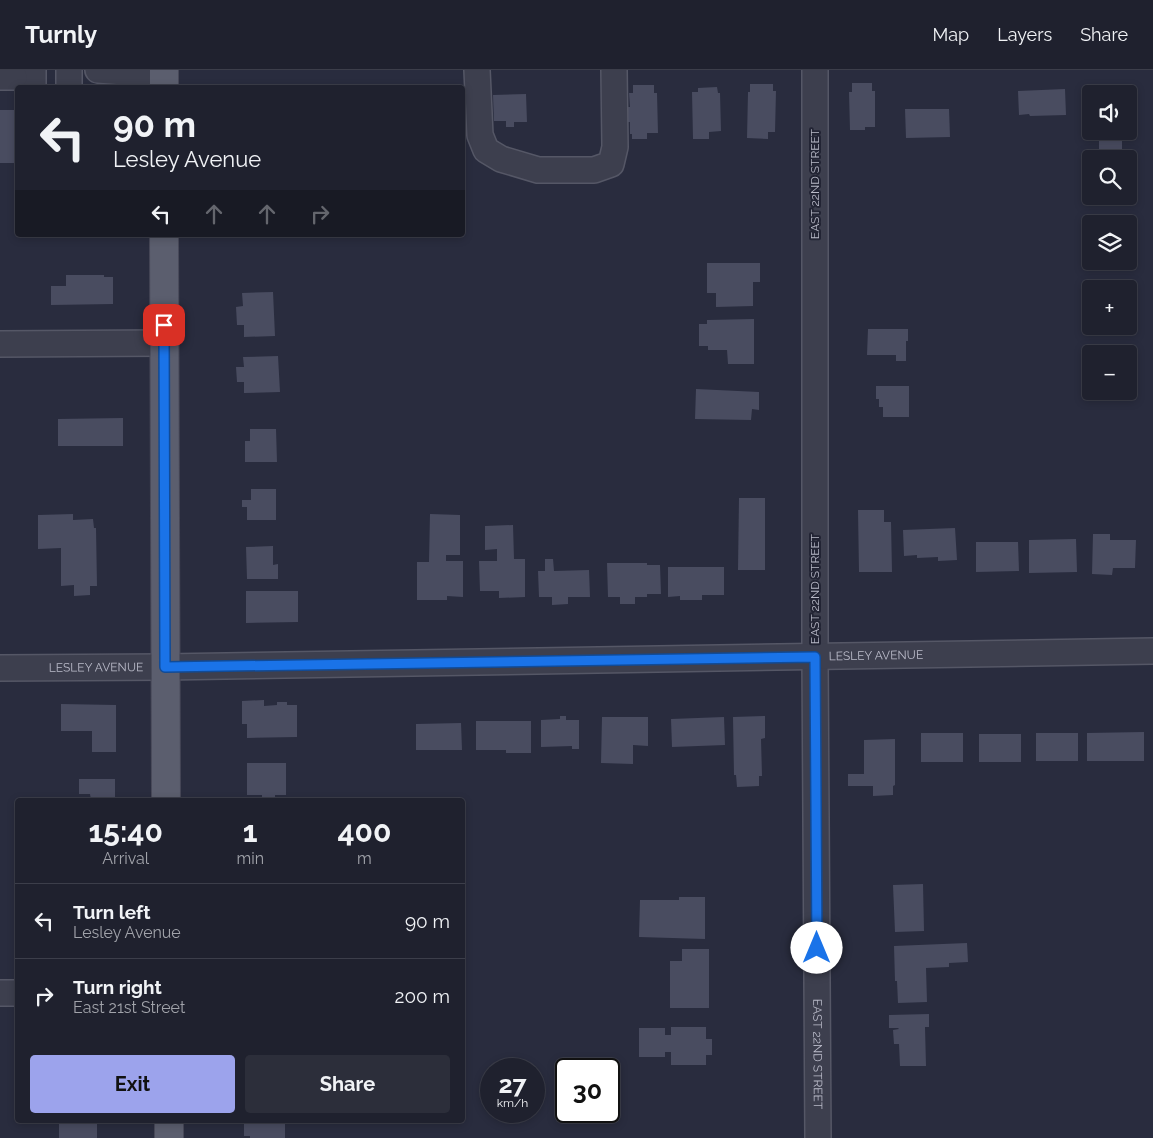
<!DOCTYPE html>
<html lang="en">
<head>
<meta charset="utf-8">
<style>
  body { margin:0; font-family:Raleway,sans-serif; background:#2c2e3a; color:#f1f3f6; height:100vh; display:flex; flex-direction:column; font-size:19px; white-space:nowrap }
  * { box-sizing:border-box; margin:0 }
  p { font-size:16px; color:#a1a3aa }
  .icon { flex:none; width:28px; height:28px; fill:none; stroke:currentColor; stroke-width:2; stroke-linecap:round; stroke-linejoin:round }
  .map { position:relative; flex:1; overflow:hidden }
  .drawer { position:absolute; left:15px; top:728px; width:450px; height:325px; display:flex; flex-direction:column; background:#1f212e; border-radius:5px; box-shadow:0 2px 8px #0003,0 0 0 1px #3c3e4a }
  .drawer>* { flex:none }
  .top-card { position:absolute; left:15px; top:15px; width:450px; height:152px; border-radius:5px; box-shadow:0 2px 8px #0003,0 0 0 1px #3c3e4a; background:#1f212e; color:#f1f3f6; overflow:hidden }
  .buttons { position:absolute; left:1082px; top:15px; display:grid; gap:10px }
  .buttons a { display:grid; place-items:center; width:55px; height:55px; border-radius:5px; background:#1f212e; box-shadow:0 2px 8px #0003,0 0 0 1px #3c3e4a; font-size:25px }
  .speed { position:absolute; left:480px; top:988px; display:flex; gap:10px; font-size:25px; font-weight:700; text-align:center }
  .speed>* { display:grid; place-content:center; width:65px; height:65px; border-radius:50%; background:#1f212e; box-shadow:0 2px 8px #0003,0 0 0 1px #3c3e4a; line-height:1 }
  .speed small { font-size:12px; font-weight:400 }
  .speed .limit { border:2px solid #111; border-radius:8px; background:#fff; color:#111 }
  .pin { position:absolute; display:grid; place-items:center; width:42px; height:42px; color:#fff; margin:-21px; border-radius:10px; box-shadow:0 2px 8px #0006 }
  .me { position:absolute; width:55px; margin:-28px; rotate:0deg; stroke-linejoin:round; filter:drop-shadow(0 0 4px #0008) }
  .turn { display:flex; align-items:center; gap:18px; height:105px; padding:0 15px; font-size:22px }
  .turn .icon { width:65px; height:65px; stroke-width:2.5 }
  .turn b { display:block; font-size:35px; line-height:42px }
  .lanes { display:flex; align-items:center; height:48px; padding:0 15px; background:#0003; justify-content:center; gap:25px; direction:ltr }
  .lanes .off { opacity:.35 }
  .eta { display:flex; justify-content:space-evenly; align-items:center; height:85px; text-align:center }
  .eta b { font-size:30px; font-weight:700; line-height:35px }
  .button { display:flex; gap:10px; margin-top:auto; padding:10px 15px }
  .button a { flex:1; height:58px; border-radius:5px; background:#9ca3ec; color:#111; font-size:20px; font-weight:700; line-height:58px; text-align:center }
  .button a+a { background:#2c2e3a; color:#f1f3f6 }
  ul { padding:0; list-style:none }
  li { display:flex; align-items:center; gap:15px; height:75px; padding:0 15px; border-top:1px solid #3c3e4a }
  li div { flex:1 }
  li b { display:block; font-size:19px }
  li em { font-style:normal }
  header { display:flex; align-items:center; gap:30px; box-sizing:border-box; height:70px; padding:0 25px; background:#1f212e; border-bottom:1px solid #3c3e4a }
  header strong { font-size:24px }
  nav { display:flex; gap:28px; margin-inline-start:auto; font-size:18px }
  .map>svg:first-child { display:block }
  .building { fill:#494c60 }
  .lines { fill:none; stroke-linecap:round; stroke-linejoin:round }
  .minor-casing { stroke:#555766; stroke-width:28 }
  .major-casing { stroke:#474858; stroke-width:30 }
  .minor { stroke:#3d3f4e; stroke-width:25 }
  .major { stroke:#5b5e6e; stroke-width:28 }
  .route-casing { stroke:#114b97; stroke-width:12 }
  .route { stroke:#1a73e8; stroke-width:9 }
  .labels { text-anchor:middle; stroke-width:4; stroke-linejoin:round; paint-order:stroke }
  .street-label { font-size:12px; fill:#babbc9; stroke:#222434 }
</style>
</head>
<body>
<header>
<strong>Turnly</strong>
<nav><a>Map</a><a>Layers</a><a>Share</a></nav>
</header>
<div class="map">
<svg width="1153" height="1068" viewBox="0 0 1153 1068">
  <rect width="100%" height="100%" fill="#292c3e"/>
  <!-- building -->
  <g class="building">
    <path d="M852,13H872V21H875V57H865V60H850L849,22H852Z"/>
    <path d="M750,14H773V21H776L775,62H768V69L747,68L748,22H750Z"/>
    <path d="M633,15H654V23H657L658,63H647V69H632V64H630V52H627V37H630L629,23H633Z"/>
    <path d="M717,17L718,23H720L721,61L709,62V69H693L692,22H698V18Z"/>
    <path d="M1065,19L1066,45L1030,46L1029,44L1019,45L1018,21Z"/>
    <path d="M1093,19H1113V22H1130V24H1093Z"/>
    <path d="M526,24L527,52H514V57H506V51H494L493,25Z"/>
    <path d="M1129,30H1130L1131,48H1129Z"/>
    <path d="M905,39H949L950,67L906,68Z"/>
    <rect x="0" y="40" width="16" height="53"/>
    <rect x="1099" y="61" width="23" height="19"/>
    <path d="M707,193H760V212H753V236L716,237V223H707Z"/>
    <path d="M66,205H104V207H113V234L51,235V216H66Z"/>
    <path d="M273,222L275,266L244,267V255H237L236,237L243,236L242,223Z"/>
    <path d="M754,249V294H728L727,280H708V276H699V254H707V250Z"/>
    <path d="M868,259H908V271H906V291H896V285H867Z"/>
    <path d="M278,286L280,322L244,323V312H237L236,297H244L243,287Z"/>
    <path d="M876,316H909V347H883V337H879V329H876Z"/>
    <path d="M696,319L759,322V340L752,339L751,350L695,349Z"/>
    <path d="M123,348V376H58V349Z"/>
    <path d="M250,359H276L277,392H245V371H250Z"/>
    <path d="M251,419H276V450H247V437H242V430H251Z"/>
    <path d="M739,428H765V500H738Z"/>
    <path d="M858,440H884V452H891L892,502H859Z"/>
    <path d="M73,444V450L93,449L94,458H96L97,516H90V525L74,526V515L61,516V478L38,479V445Z"/>
    <path d="M430,444L460,445V485H446V491H463V527L447,526V530H417V492H429Z"/>
    <path d="M513,455L514,489H525V527L499,528V521H480L479,491H497V479L485,480V456Z"/>
    <path d="M955,458L957,490L938,491V487L917,488V485L904,486L903,460Z"/>
    <path d="M1093,464H1110V470H1136L1135,498H1113L1112,505L1092,504Z"/>
    <path d="M1076,469L1077,502L1029,503V470Z"/>
    <path d="M976,472H1018L1019,501L976,502Z"/>
    <path d="M273,476V495L278,494V509H247L246,477Z"/>
    <path d="M545,489H553L554,501L589,500L590,527H568V534L552,535V527H539L538,501H545Z"/>
    <path d="M607,493H647V495H660L661,524H647V527H635V534H620V527H608Z"/>
    <path d="M668,497H724V525H702V530H680V526L668,527Z"/>
    <path d="M246,521H298V552L246,553Z"/>
    <path d="M264,630V636L277,635V632H287V635H297V667L247,668V654H242V631Z"/>
    <path d="M61,634L116,635V682H92V661H61Z"/>
    <path d="M560,646H566V650H579V679H572V676L541,677V650L560,649Z"/>
    <path d="M765,646V668L761,669L762,706H759V716L737,717L736,705H734L733,647Z"/>
    <path d="M602,647H648V676L633,675V694L601,693Z"/>
    <path d="M724,647L725,675L672,677L671,649Z"/>
    <path d="M476,651H531V683H506V680H476Z"/>
    <path d="M461,653L462,680H416V654Z"/>
    <path d="M1144,662V691H1087V663Z"/>
    <rect x="921" y="663" width="42" height="29"/>
    <rect x="1036" y="663" width="42" height="28"/>
    <rect x="979" y="664" width="42" height="28"/>
    <path d="M895,669V715L893,716V725L873,726V716H848V704H864V670Z"/>
    <path d="M247,693H286V725H275V727H262V725H247Z"/>
    <path d="M79,709H115V730H91L90,724H79Z"/>
    <path d="M923,814L924,861L895,862L893,815Z"/>
    <path d="M679,827H705V869L639,867L640,830H679Z"/>
    <path d="M967,873L968,892L949,893V897L926,898L927,932L898,933L897,911H895L894,876Z"/>
    <path d="M682,879H709V938H670V891H682Z"/>
    <path d="M929,944V957H925L926,996H900L899,974H894L893,960L899,959L898,958H889V945Z"/>
    <path d="M671,957H706V969H712V985H706V995H671V982H665V987H639V958H665V965H671Z"/>
    <rect x="59" y="1050" width="38" height="18"/>
    <path d="M285,1051V1068H250V1066H244V1052Z"/>
  </g>
  <g class="lines">
    <!-- minor casing -->
    <g class="minor-casing">
      <g id="minor">
        <path d="M33,0V18"/>
        <path d="M98,0L164,5"/>
        <path d="M477,0L480,65L486,80L501,89L538,100H594L611,94L615,77L614,0"/>
        <path id="s1" d="M815,0V587L818,1068"/>
        <path d="M0,7H14"/>
        <path d="M69,15V0"/>
        <path d="M0,274L163,273"/>
        <path id="s2" d="M0,598L165,597L1153,581"/>
        <path d="M0,923H18"/>
      </g>
    </g>
    <!-- major casing -->
    <g class="major-casing">
      <g id="major">
        <path d="M164,0V18"/>
        <path d="M164,165L166,730"/>
        <path d="M169,1050V1068"/>
      </g>
    </g>
    <!-- minor -->
    <use href="#minor" class="minor"/>
    <!-- major -->
    <use href="#major" class="major"/>
  </g>
  <g class="lines">
    <!-- route casing -->
    <g class="route-casing">
      <path id="route" d="M164,255L165,597L815,587L817,878"/>
    </g>
    <!-- route -->
    <use href="#route" class="route"/>
  </g>
  <g class="labels">
    <!-- street labels -->
    <g class="street-label">
      <text transform="translate(815 114) rotate(-90)" y="4">EAST 22ND STREET</text>
      <text transform="translate(815 519) rotate(-90)" y="4">EAST 22ND STREET</text>
      <text dy="4" stroke="none"><textPath href="#s2" startOffset="876">LESLEY AVENUE</textPath></text>
      <text dy="4" stroke="none"><textPath href="#s2" startOffset="96">LESLEY AVENUE</textPath></text>
      <text dy="4" stroke="none"><textPath href="#s1" startOffset="984">EAST 22ND STREET</textPath></text>
    </g>
  </g>
</svg>
<div class="buttons">
<a><svg class="icon" aria-label="sound" viewBox="0 0 24 24"><path d="M4 9h4l5-4v14l-5-4H4zM17 9q2 3 0 6"/></svg></a>
<a><svg class="icon" aria-label="search" viewBox="0 0 24 24"><circle cx="10" cy="10" r="6"/><path d="M15 15l6 6"/></svg></a>
<a><svg class="icon" aria-label="layers" viewBox="0 0 24 24"><path d="M12 4l9 5-9 5-9-5zM3 14l9 5 9-5"/></svg></a>
<a>+</a>
<a>−</a>
</div>
<div class="speed"><div>27<small>km/h</small></div><div class="limit">30</div></div>
<div class="pin" style="left:164px;top:255px;background:#d93025"><svg class="icon" aria-label="arrive" viewBox="0 0 24 24"><path d="M6 21V4h12l-3 4 3 4H6"/></svg></div>
<svg class="me" style="left:817px;top:878px" viewBox="-20 -20 40 40"><circle r="19" fill="#fff"/><path d="M0-13L10 11 0 6-10 11z" fill="#1a73e8"/></svg>
<div class="top-card">
<div class="turn"><svg class="icon" aria-label="left" viewBox="0 0 24 24"><path d="M17 20v-9H6M10 6l-5 5 5 5"/></svg><div><b>90 m</b>Lesley Avenue</div></div>
<div class="lanes"><svg class="icon" aria-label="left" viewBox="0 0 24 24"><path d="M17 20v-9H6M10 6l-5 5 5 5"/></svg><svg class="icon off" aria-label="ahead" viewBox="0 0 24 24"><path d="M12 20V5M6 11l6-6 6 6"/></svg><svg class="icon off" aria-label="ahead" viewBox="0 0 24 24"><path d="M12 20V5M6 11l6-6 6 6"/></svg><svg class="icon off" aria-label="right" viewBox="0 0 24 24"><path d="M7 20v-9h11M14 6l5 5-5 5"/></svg></div>
</div>
<section class="drawer">
<div class="eta">
<div><b>15:40</b><p>Arrival</p></div>
<div><b>1</b><p>min</p></div>
<div><b>400</b><p>m</p></div>
</div>
<ul>
<li><svg class="icon" aria-label="left" viewBox="0 0 24 24"><path d="M17 20v-9H6M10 6l-5 5 5 5"/></svg><div><b>Turn left</b><p>Lesley Avenue</p></div><em>90 m</em></li>
<li><svg class="icon" aria-label="right" viewBox="0 0 24 24"><path d="M7 20v-9h11M14 6l5 5-5 5"/></svg><div><b>Turn right</b><p>East 21st Street</p></div><em>200 m</em></li>
</ul>
<div class="button"><a>Exit</a><a>Share</a></div>
</section>
</div>
</body>
</html>
